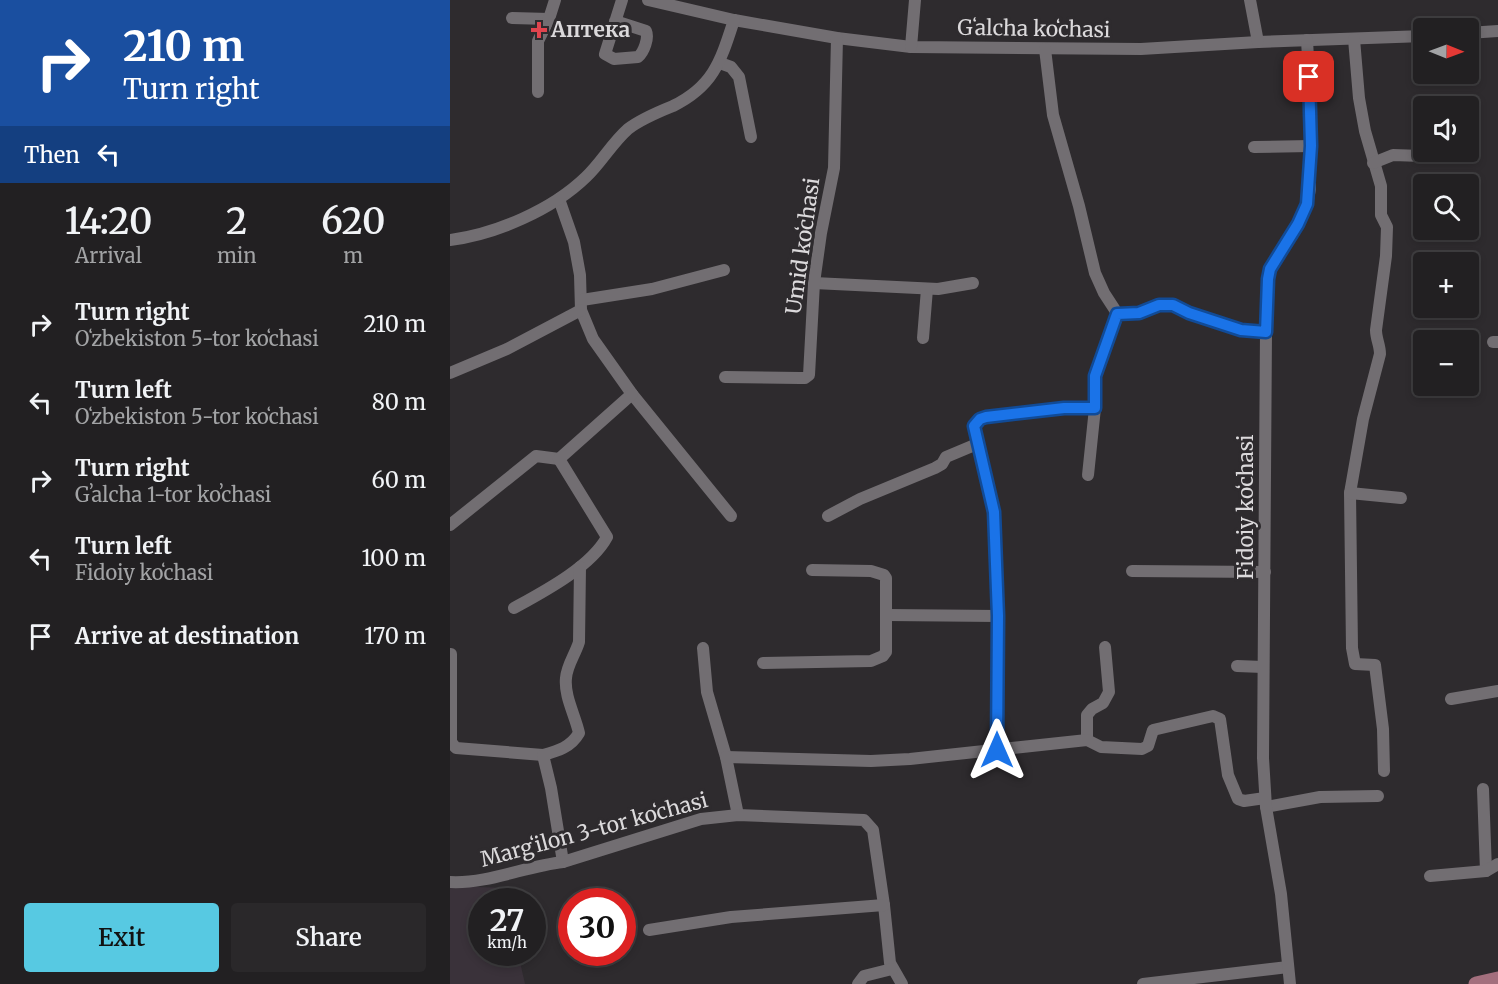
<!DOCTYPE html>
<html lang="en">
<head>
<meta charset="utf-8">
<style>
  body { margin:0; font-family:Merriweather,serif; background:#2a282a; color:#f1f3f6; height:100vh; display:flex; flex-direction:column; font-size:22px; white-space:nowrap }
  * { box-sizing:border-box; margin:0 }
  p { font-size:20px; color:#a2a3a5 }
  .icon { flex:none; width:33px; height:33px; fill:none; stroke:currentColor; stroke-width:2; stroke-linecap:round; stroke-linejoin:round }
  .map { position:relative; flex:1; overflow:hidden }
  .sheet { display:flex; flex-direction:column; background:#222022; width:450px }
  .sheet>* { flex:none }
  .top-card { background:#1a4fa0; color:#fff; overflow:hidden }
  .needle { width:39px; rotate:91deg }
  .tools { position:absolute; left:963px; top:18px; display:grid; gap:12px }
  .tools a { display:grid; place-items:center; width:66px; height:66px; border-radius:6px; background:#222022; box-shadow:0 3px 9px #0003,0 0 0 2px #3f3e40; font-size:30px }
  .speed { position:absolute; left:18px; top:888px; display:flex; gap:12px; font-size:30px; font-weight:700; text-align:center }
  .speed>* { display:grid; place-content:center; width:78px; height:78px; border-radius:50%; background:#222022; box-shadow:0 3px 9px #0003,0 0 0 2px #3f3e40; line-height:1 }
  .speed small { font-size:15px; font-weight:400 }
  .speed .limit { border:9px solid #d22; background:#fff; color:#111 }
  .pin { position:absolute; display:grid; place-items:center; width:51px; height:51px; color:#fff; margin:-26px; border-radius:12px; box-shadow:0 3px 9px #0006 }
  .me { position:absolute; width:66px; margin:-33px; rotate:0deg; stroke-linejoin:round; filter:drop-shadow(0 0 4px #0008) }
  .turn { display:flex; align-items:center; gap:21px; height:126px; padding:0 24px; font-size:27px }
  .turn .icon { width:78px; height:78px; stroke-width:2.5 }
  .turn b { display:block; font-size:42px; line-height:51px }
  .then { display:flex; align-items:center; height:57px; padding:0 24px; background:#0003; gap:12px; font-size:22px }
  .eta { display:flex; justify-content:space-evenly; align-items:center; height:102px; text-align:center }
  .eta b { font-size:36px; font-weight:600; line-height:42px }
  .primary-button { display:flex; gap:12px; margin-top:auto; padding:12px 24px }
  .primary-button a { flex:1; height:69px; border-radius:6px; background:#57c9e2; color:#111; font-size:24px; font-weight:600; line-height:69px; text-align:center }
  .primary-button a+a { background:#2a282a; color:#f1f3f6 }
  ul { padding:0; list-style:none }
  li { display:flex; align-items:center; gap:18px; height:78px; padding:0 24px }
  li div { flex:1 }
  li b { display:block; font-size:22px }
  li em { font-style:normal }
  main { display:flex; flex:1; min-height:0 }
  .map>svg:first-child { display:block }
  .built { fill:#3a323a }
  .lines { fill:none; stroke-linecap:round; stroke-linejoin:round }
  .minor { stroke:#726e72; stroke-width:12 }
  .major { stroke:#a36f7d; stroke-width:15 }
  .route-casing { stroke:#114b97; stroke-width:15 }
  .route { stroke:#1a73e8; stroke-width:10 }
  .health-dot { fill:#e0444e; stroke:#2e2b2e; stroke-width:2 }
  .labels { text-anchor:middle; stroke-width:6; stroke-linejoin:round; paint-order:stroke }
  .street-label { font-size:21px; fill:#dbd9db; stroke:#2e2b2e }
  .poi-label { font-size:21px; font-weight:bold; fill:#dbd9db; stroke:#2e2b2e; text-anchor:start }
</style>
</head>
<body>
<main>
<section class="sheet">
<div class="top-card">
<div class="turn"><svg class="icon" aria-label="right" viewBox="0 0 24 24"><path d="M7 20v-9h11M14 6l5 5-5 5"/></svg><div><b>210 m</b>Turn right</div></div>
<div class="then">Then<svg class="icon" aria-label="left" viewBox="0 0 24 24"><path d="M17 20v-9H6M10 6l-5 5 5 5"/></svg></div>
</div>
<div class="eta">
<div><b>14:20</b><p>Arrival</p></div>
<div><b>2</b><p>min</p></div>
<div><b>620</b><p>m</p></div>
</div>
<ul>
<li><svg class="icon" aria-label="right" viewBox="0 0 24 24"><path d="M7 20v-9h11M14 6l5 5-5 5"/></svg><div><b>Turn right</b><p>Oʻzbekiston 5-tor koʻchasi</p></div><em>210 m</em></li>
<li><svg class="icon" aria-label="left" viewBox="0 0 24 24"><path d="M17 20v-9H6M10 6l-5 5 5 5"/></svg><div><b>Turn left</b><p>Oʻzbekiston 5-tor koʻchasi</p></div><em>80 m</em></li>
<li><svg class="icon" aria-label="right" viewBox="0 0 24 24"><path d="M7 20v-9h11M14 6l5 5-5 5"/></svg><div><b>Turn right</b><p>Gʼalcha 1-tor koʼchasi</p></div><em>60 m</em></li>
<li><svg class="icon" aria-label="left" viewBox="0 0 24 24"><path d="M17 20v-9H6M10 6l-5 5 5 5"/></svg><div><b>Turn left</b><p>Fidoiy koʻchasi</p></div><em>100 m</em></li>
<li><svg class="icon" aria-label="arrive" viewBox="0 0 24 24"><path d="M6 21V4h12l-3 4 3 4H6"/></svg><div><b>Arrive at destination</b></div><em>170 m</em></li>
</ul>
<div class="primary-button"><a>Exit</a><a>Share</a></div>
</section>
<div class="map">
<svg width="1048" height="984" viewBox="0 0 1048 984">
  <rect width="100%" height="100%" fill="#2e2b2e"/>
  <!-- built -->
  <path class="built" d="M0,886L56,888V901L32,902V952L68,953L75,984H0Z"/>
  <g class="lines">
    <!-- minor -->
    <g class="minor">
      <path d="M198,0L284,20L387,38L461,47L691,49L808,42L974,36"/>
      <path d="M800,0L808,42"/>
      <path d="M62,18L99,19"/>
      <path d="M165,21L196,31C199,38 194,52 188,57L164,59L155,54L172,0"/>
      <path d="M1018,33L1048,31"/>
      <path d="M904,39L909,98L915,131L931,186V215L937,227L936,256L926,330C926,339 930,345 930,354L913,419L900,493L902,648L905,664L925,665L933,729L934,771"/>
      <path d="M461,47L465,0"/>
      <path d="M595,49L603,115L629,206L645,273L654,293L667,313H689L709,305H723L739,313L791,330L816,332"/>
      <path d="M270,63L281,67L289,77L301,137"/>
      <path d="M88,92V41L99,19L105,0"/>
      <path d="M804,147L861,146"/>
      <path d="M923,163L943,155L972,156"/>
      <path d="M109,199L124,242L130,275L131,310L143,339L182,394L281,516"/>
      <path d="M0,240C46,234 102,210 136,177C151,163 162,143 178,129C191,119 208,112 223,106C264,86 271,60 284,20"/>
      <path d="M364,283L488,289L523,283"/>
      <path d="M132,300L202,289L274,270"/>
      <path d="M473,338L477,289"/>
      <path d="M1043,342H1048"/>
      <path d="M0,373L57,349L131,310"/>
      <path d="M275,377L350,378H355L359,375L364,283L371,233L384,168L387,38"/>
      <path d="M638,475L645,408"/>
      <path d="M900,493L951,498"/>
      <path d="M378,516L410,499L485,468L492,464L496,457L527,444"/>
      <path d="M0,525L86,456L109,459"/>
      <path d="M682,571L815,572"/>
      <path d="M64,608C93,592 141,567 157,537L109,459L182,394"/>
      <path d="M437,615L548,616"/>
      <path d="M253,648L257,692L276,757L288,815"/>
      <path d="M1,654V742L6,748L93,755"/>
      <path d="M313,663L421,661L433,656L436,652V578L434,575L421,571L362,570"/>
      <path d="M787,666L813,667"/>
      <path d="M1001,699L1048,691"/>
      <path d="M637,740V715L642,709L653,703L659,692L655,647"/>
      <path d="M547,750L548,616L544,512L524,426L530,419L536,417L614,408H645V376L667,313"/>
      <path d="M276,757L421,761L460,759L637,740L651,747L692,749L698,746L703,730L763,716L770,719L778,775L788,799L794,801L815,798"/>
      <path d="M1033,789L1036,871"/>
      <path d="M816,807L870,797L928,796"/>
      <path d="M113,862L101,788L93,755C108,751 121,747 129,733C125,715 114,696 116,678C117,665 125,655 129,642L130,567"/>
      <path d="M980,876L1036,871L1048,864"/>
      <path d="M0,882C38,884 76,866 113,862L251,819L288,815L414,820L423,830L434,905L440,963L452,984"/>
      <path d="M199,930L281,917L434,905"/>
      <path d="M408,984L414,976L442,969"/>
      <path d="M693,984L838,967"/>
      <path d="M840,984L831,894L816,807L813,758L816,332L818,279L820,269L848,224L857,204L860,189V95L857,40"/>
    </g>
    <!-- major -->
    <path class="major" d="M1026,984L1048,979"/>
  </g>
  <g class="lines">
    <!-- route casing -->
    <g class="route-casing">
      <path id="route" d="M547,750L548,616L544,512L524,426L530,419L536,417L614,408H645V376L667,314L689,313L709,305H723L739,313L791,330L816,332L818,279L820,269L848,224L857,204L861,146L859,77"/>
    </g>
    <!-- route -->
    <use href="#route" class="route"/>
  </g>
  <!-- markers -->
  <path class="health-dot" d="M86 21h6v6h6v6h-6v6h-6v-6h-6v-6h6z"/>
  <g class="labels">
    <!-- street labels -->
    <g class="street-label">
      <text transform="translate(584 29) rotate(1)" y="7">Gʻalcha koʻchasi</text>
      <text transform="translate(353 246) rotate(-82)" y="7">Umid koʻchasi</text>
      <text transform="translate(796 507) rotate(-90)" y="7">Fidoiy koʻchasi</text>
      <text transform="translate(144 830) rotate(-15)" y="7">Margʻilon 3-tor koʻchasi</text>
    </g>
    <!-- poi labels -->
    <g class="poi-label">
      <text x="101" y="37">Аптека</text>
    </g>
  </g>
</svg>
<div class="tools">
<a><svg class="needle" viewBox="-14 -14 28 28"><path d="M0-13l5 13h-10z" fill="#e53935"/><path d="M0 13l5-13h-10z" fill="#a2a3a5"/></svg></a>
<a><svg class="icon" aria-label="sound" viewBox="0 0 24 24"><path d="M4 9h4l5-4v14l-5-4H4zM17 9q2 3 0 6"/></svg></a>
<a><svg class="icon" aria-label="search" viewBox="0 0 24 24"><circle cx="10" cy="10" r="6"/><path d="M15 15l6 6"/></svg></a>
<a>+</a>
<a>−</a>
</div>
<div class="speed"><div>27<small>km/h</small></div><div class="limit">30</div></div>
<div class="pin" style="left:859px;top:77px;background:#d93025"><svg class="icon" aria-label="arrive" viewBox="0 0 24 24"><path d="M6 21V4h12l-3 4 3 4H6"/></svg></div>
<svg class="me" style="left:547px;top:750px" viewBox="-20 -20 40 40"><path d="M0-17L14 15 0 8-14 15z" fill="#1a73e8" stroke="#fff" stroke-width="4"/></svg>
</div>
</main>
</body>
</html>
